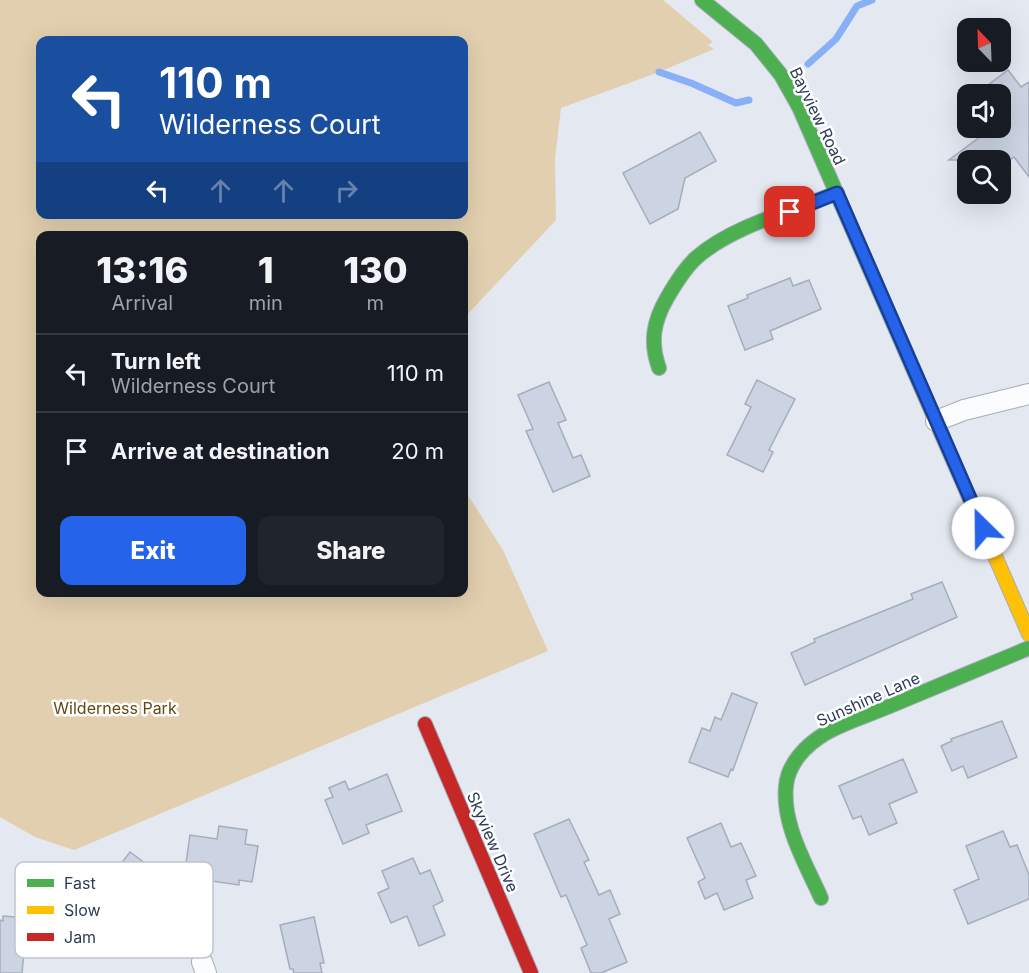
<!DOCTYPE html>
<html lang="en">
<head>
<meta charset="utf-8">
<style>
  body { margin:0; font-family:Inter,sans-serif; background:#20242c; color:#f1f3f6; height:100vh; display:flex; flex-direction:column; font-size:22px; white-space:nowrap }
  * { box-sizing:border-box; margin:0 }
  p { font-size:20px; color:#9ea1a6 }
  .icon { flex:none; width:33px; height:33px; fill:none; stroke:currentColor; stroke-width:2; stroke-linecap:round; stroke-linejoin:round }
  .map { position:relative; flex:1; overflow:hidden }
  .side { position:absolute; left:36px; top:231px; width:432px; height:366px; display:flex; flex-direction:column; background:#171b24; border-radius:12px; box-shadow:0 6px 24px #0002 }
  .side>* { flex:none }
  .top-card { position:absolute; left:36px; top:36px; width:432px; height:183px; border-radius:12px; box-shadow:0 6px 24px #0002; background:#1a4fa0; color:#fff; overflow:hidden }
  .needle { width:39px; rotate:337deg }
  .controls { position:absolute; left:957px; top:18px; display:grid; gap:12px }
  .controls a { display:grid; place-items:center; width:54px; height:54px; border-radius:12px; background:#171b24; box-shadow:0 6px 24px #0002; font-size:30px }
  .pin { position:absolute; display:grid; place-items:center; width:51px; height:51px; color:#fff; margin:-26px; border-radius:12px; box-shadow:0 3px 9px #0006 }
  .me { position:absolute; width:66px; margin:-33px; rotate:337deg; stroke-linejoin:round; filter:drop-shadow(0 0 4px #0008) }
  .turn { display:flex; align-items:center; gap:21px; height:126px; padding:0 24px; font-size:27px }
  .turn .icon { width:78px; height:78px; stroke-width:2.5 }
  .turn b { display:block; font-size:42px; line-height:51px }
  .lanes { display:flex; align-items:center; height:57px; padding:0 24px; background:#0003; justify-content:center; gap:30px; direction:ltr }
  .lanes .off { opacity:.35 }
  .eta { display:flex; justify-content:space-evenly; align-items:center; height:102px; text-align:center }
  .eta b { font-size:36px; font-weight:800; line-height:42px }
  .primary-button { display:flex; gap:12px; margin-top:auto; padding:12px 24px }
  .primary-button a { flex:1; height:69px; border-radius:12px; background:#2563eb; color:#fff; font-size:24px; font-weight:800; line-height:69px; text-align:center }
  .primary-button a+a { background:#20242c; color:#f1f3f6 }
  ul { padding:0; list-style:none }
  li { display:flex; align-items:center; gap:18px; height:78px; padding:0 24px; border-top:2px solid #363941 }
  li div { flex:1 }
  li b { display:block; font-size:22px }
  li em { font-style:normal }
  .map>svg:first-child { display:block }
  .green { fill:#e2cfaf; fill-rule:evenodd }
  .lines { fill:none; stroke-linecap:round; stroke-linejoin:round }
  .stream { stroke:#87b0f7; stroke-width:7 }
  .building { fill:#ccd4e3; stroke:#a5adbc; stroke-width:1.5 }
  .street-casing { stroke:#a5adbb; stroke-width:22 }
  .fast-casing { stroke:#a5adbb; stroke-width:16 }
  .slow-casing { stroke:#a5adbb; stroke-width:16 }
  .jam-casing { stroke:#a5adbb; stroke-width:16 }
  .street { stroke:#fbfcfd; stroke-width:20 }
  .fast { stroke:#4caf50; stroke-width:14 }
  .slow { stroke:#ffc107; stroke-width:14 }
  .jam { stroke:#c62828; stroke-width:14 }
  .route-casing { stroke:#184099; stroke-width:15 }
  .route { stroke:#2563eb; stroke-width:10 }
  .labels { text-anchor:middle; stroke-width:5; stroke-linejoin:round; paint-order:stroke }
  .street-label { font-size:16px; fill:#2d3c55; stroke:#fff }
  .park-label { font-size:16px; fill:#624815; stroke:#fff }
  .key { fill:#fff; stroke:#c0c4cc; stroke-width:1.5 }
  .key-label { font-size:16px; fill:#2d3c55 }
</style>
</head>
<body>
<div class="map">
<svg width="1029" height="973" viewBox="0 0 1029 973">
  <rect width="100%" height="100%" fill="#e4e8f0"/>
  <!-- green -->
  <path class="green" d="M0,0H663L713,42L708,45L714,49L659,72L561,108L555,159L556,220L464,318V236H40V592H464V489L503,550L548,651L74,850L35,837L0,817ZM464,40V214H40V40Z"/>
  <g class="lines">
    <!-- stream -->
    <g class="stream">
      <path d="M808,64L836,39L857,6L872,0"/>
      <path d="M659,72L691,83L736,103L749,100"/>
    </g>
  </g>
  <!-- building -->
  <g class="building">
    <path d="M1008,70L1021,87L1029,82V177L1014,157L1007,162L999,151L986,160H949L992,128H1000V94H976Z"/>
    <path d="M700,132L716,161L685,178L678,209L650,224L623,173Z"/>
    <path d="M790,278L793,286L809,280L821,309L770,331L773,339L745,350L728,306L748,298L747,295Z"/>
    <path d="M757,380L795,399L769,450L773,452L763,472L727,455L751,407L745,404Z"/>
    <path d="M549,382L566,420L558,423L573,458L581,455L590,476L553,492L526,431L533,429L518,395Z"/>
    <path d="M942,582L957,617L805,685L791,653L815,642L814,639L913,599L911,594Z"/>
    <path d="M732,693L757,703L733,770L731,769L728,777L689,762L702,728L710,731L715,717L721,720Z"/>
    <path d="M1002,721L1017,757L968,778L963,766L952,771L941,746L952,741L951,739Z"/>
    <path d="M903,759L917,792L889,804L897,823L869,835L861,816L853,819L839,786Z"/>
    <path d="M387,774L402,811L366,825L369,833L343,844L325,800L333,797L329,788L345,781L349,790Z"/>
    <path d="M569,819L589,860L584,862L599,895L610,890L620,914L609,919L627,962L601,973H591L581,948L587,945L566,895L561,897L534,834Z"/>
    <path d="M721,823L731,847L741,843L756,876L746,880L753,898L724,910L717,893L705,899L698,882L705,878L687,838Z"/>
    <path d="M219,826L247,830L245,844L258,846L252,882L239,880V885L184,877L190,835L217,839Z"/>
    <path d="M1003,831L1010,847L1017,845L1029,875V899L968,924L954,890L979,879L966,846Z"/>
    <path d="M130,852L157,872L126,913L122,910L106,931L83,913Z"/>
    <path d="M413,858L420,874L430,870L443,901L433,906L445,935L419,946L407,916L391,923L378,893L389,888L382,871Z"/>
    <path d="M3,916L27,918L22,973H0V920L3,921Z"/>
    <path d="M314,917L324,963H320L322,973H294L293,969H290L280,925Z"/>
  </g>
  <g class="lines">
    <!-- street casing -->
    <g class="street-casing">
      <g id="street">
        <path d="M936,421L964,410L1029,394"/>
        <path d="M202,962L206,973"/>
      </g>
    </g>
    <!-- fast casing -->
    <g class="fast-casing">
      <g id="fast">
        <path d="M702,0L756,44L781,75L799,107L921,387"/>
        <path d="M659,368C650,343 653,322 667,298C675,284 684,269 696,258C732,226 792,211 837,193"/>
        <path d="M821,898C806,864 782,825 786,786C788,763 807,744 826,733C845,722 869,715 890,706C936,687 983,667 1029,648"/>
      </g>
    </g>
    <!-- slow casing -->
    <g class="slow-casing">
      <path id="slow" d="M921,387L1029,634"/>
    </g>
    <!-- jam casing -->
    <g class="jam-casing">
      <path id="jam" d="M425,724L531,973"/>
    </g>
    <!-- street -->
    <use href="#street" class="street"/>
    <!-- fast -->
    <use href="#fast" class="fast"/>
    <!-- slow -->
    <use href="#slow" class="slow"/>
    <!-- jam -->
    <use href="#jam" class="jam"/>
  </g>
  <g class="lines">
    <!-- route casing -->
    <g class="route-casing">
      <path id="route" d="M790,212L837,193L983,528"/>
    </g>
    <!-- route -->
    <use href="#route" class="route"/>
  </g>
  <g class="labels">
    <!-- street labels -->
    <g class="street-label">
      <text transform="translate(818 116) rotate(64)" y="6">Bayview Road</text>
      <text transform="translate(868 699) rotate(-24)" y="6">Sunshine Lane</text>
      <text transform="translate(493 842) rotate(67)" y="6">Skyview Drive</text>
    </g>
    <!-- park labels -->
    <g class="park-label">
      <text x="115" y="714">Wilderness Park</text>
    </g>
  </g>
  <!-- legend -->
  <rect x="15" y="862" width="198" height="96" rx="9" class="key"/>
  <rect x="27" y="879" width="27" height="8" fill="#4caf50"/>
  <rect x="27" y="906" width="27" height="8" fill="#ffc107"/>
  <rect x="27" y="933" width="27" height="8" fill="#c62828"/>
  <g class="key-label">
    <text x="64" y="889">Fast</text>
    <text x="64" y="916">Slow</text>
    <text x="64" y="943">Jam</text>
  </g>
</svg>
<div class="controls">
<a><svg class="needle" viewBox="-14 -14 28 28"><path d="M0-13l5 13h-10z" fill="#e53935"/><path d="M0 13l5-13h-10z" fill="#9ea1a6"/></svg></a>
<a><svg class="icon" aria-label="sound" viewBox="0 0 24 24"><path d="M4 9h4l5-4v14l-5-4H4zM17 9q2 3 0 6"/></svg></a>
<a><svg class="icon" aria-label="search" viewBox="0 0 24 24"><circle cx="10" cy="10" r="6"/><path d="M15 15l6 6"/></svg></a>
</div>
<div class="pin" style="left:790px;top:212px;background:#d93025"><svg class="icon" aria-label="arrive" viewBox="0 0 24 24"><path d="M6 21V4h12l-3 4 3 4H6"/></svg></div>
<svg class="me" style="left:983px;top:528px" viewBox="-20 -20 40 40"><circle r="19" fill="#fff"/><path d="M0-13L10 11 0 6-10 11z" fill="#2563eb"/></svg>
<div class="top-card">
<div class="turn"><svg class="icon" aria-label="left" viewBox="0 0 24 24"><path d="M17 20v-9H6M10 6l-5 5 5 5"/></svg><div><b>110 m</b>Wilderness Court</div></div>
<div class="lanes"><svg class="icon" aria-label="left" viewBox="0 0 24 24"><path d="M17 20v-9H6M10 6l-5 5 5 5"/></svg><svg class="icon off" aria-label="ahead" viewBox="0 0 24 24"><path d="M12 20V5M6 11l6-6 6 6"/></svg><svg class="icon off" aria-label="ahead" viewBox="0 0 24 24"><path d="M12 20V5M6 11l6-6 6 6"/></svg><svg class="icon off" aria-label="right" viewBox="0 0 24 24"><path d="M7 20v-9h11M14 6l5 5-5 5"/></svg></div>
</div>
<section class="side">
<div class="eta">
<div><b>13:16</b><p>Arrival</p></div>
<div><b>1</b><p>min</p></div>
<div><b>130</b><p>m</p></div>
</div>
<ul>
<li><svg class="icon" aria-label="left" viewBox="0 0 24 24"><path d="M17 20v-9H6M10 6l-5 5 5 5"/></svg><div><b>Turn left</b><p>Wilderness Court</p></div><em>110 m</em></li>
<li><svg class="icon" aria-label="arrive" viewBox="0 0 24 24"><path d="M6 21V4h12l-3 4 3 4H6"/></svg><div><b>Arrive at destination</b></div><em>20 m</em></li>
</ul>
<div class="primary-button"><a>Exit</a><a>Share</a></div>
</section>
</div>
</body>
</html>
